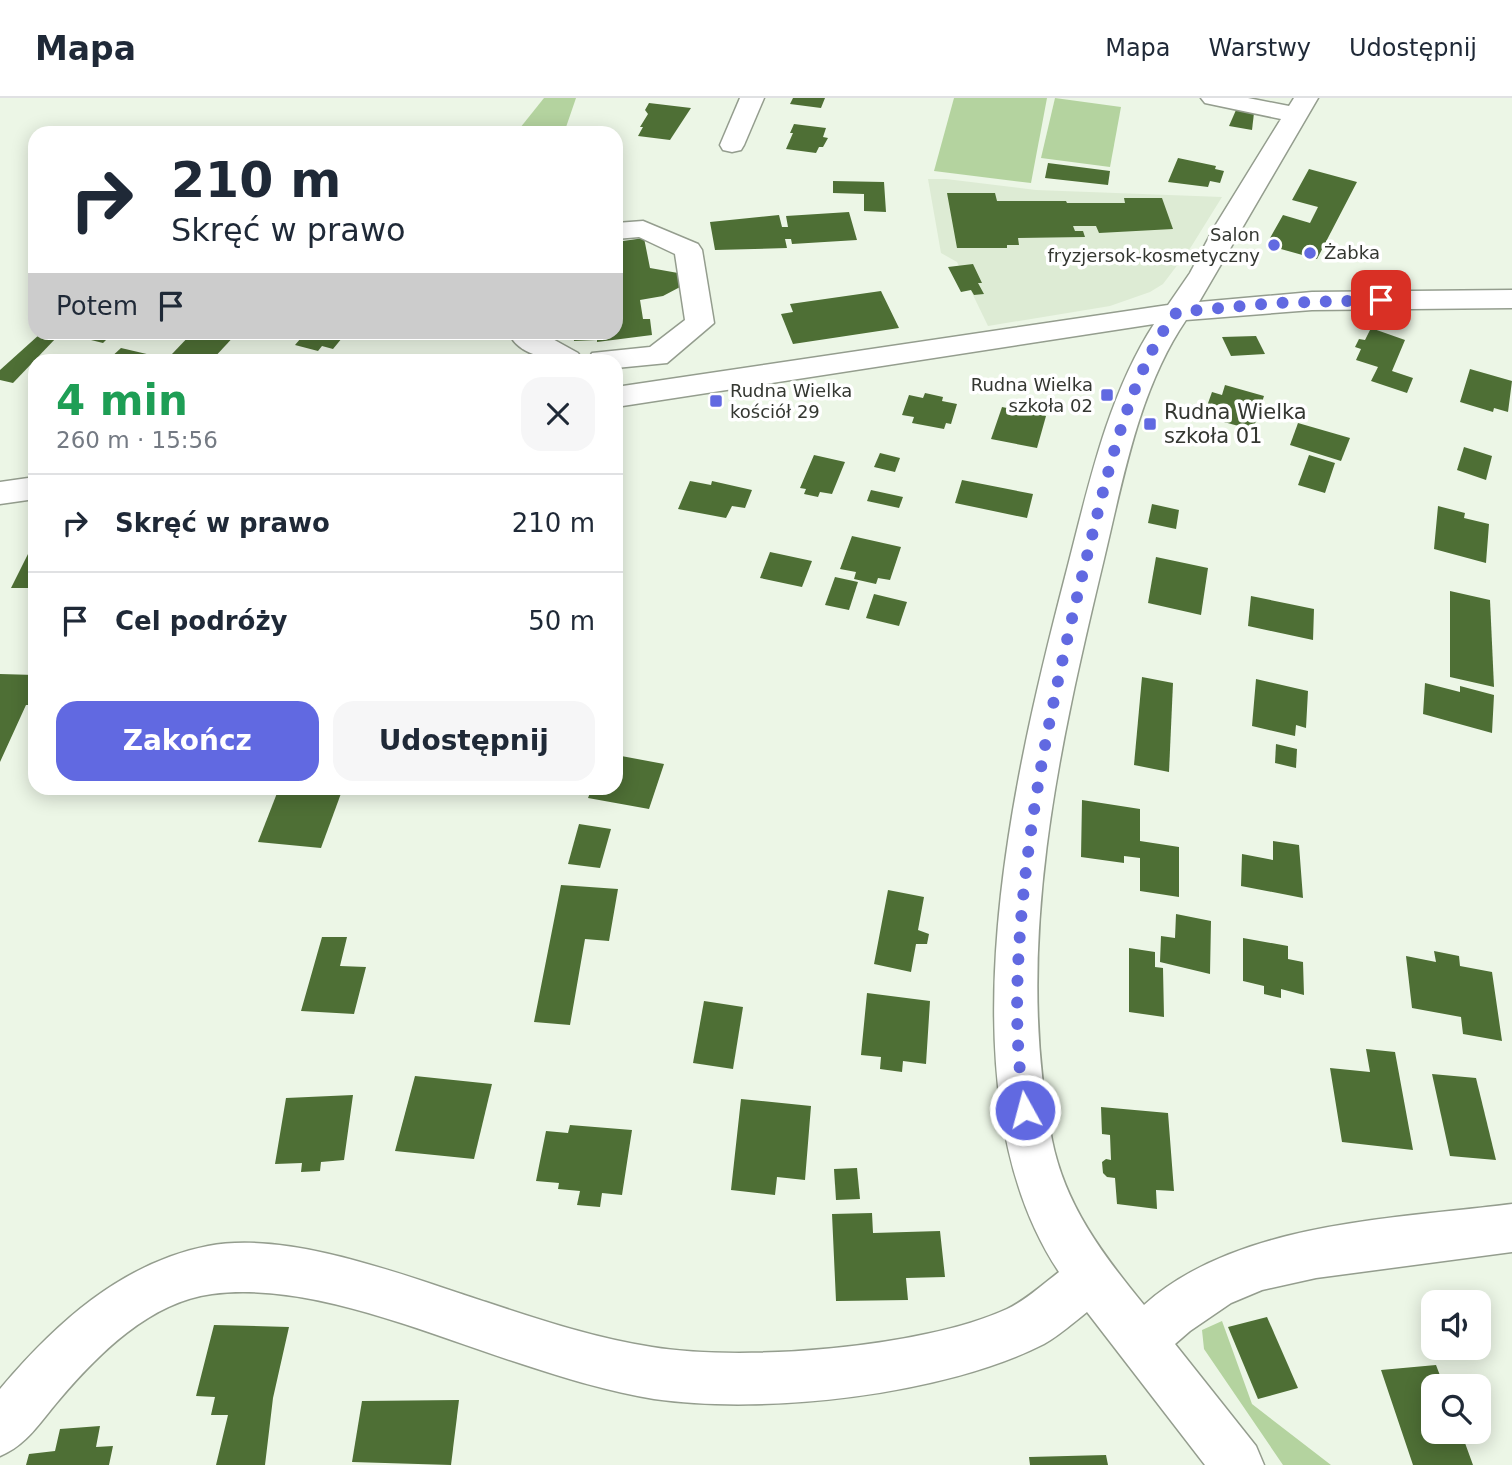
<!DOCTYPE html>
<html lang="pl">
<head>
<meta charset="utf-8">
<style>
  body { margin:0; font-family:"DejaVu Sans",sans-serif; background:#f6f6f7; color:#1f2937; height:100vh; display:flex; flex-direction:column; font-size:26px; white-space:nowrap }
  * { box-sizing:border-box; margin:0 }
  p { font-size:23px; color:#747a83 }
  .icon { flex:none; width:38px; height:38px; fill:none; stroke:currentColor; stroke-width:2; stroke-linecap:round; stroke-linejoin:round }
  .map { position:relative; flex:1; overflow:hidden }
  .panel { position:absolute; left:28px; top:256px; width:595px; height:441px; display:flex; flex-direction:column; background:#fff; border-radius:21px; box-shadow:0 4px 18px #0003 }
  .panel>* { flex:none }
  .hud { position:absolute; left:28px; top:28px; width:595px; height:214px; border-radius:21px; box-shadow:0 4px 18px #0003; background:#fff; color:#1f2937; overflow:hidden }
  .tools { position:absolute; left:1421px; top:1192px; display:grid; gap:14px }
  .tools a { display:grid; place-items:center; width:70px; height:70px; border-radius:14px; background:#fff; box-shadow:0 4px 18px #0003; font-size:35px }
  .pin { position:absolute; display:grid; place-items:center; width:60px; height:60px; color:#fff; margin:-30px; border-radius:14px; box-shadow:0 4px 10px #0006 }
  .me { position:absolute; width:77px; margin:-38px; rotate:353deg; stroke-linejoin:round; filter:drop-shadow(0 0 5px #0008) }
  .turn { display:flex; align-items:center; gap:24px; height:147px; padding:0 28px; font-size:32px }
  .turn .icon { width:91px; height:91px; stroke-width:2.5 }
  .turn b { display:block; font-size:49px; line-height:60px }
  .then { display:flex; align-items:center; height:66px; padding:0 28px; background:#0003; gap:14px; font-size:26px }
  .round { display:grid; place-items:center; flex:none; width:74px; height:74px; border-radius:21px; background:#f6f6f7 }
  .headline { display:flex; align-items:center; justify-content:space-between; height:119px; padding:0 28px }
  h1 { font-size:42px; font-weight:800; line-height:52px; color:#1e9e55 }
  .cta { display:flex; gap:14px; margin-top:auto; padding:14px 28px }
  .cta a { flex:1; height:80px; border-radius:21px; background:#6169e1; color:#fff; font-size:28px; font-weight:800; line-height:80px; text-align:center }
  .cta a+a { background:#f6f6f7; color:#1f2937 }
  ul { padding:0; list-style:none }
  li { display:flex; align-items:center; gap:21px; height:98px; padding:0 28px; border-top:2px solid #e0e1e3 }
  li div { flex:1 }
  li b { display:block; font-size:26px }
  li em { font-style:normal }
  header { display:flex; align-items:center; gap:42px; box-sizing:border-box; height:98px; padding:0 35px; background:#fff; border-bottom:2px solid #e0e1e3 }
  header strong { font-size:33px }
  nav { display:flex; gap:38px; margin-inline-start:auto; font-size:24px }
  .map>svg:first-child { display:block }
  .built { fill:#ddebd4 }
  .green { fill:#b4d39f }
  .building { fill:#4e6f35 }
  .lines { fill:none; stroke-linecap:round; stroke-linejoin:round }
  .minor-casing { stroke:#949d8e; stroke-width:3 }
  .minor { fill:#fff; fill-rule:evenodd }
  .route { stroke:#6169e1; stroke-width:12; stroke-dasharray:0 21.6 }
  .poi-dot { fill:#6169e1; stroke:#fff; stroke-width:2.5 }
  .labels { text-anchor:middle; stroke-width:7; stroke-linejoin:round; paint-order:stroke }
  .far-poi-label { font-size:18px; fill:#343731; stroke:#fff; text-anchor:end }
  .poi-label { font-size:21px; fill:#343731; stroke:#fff; text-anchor:start }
</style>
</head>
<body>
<header>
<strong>Mapa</strong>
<nav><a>Mapa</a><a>Warstwy</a><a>Udostępnij</a></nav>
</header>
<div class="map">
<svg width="1512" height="1367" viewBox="0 0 1512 1367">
  <rect width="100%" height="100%" fill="#ecf6e6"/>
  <!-- built -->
  <path class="built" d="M928,81H946L1036,92L1222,99L1191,149L1163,186L1150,194L1110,208L988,228L957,164L941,155Z"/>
  <!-- green -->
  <g class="green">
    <path d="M544,0H576L564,35H516Z"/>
    <path d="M954,0H1047L1031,85L934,73Z"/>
    <path d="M1055,0L1121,9L1110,69L1041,60Z"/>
    <path d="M1222,1223L1252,1306L1331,1367H1283L1204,1251L1202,1232Z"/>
  </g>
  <!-- building -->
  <g class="building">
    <path d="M793,0H825L821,10L790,6Z"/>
    <path d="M649,5L691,10L670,42L638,38L643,29H640L648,16L645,12Z"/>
    <path d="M1236,12L1254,15L1252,32L1229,28Z"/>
    <path d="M794,26L826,30L823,39L828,40L823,49H819L816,55L786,51L793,35H790Z"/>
    <path d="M1178,60L1216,68L1215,71L1224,73L1220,85L1210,83L1208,89L1168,84Z"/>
    <path d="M1048,65L1110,73L1108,87L1045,80Z"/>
    <path d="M1309,71L1357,84L1317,161L1266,147L1283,117L1310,125L1318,109L1292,102Z"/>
    <path d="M833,83L884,84L886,114L864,113V96L833,95Z"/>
    <path d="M947,95H995L997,103H1066L1067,105H1125L1124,100H1162L1173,131L1099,135L1096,128H1073L1075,133H1083L1085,139L1018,140L1019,147H1007V150H957Z"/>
    <path d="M849,114L857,142L792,146L791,141H785L787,150L715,152L710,124L779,117L782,129H788L786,118Z"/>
    <path d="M644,140L650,170L678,175L680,189L663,198L640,202L643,221H650L652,237L597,244V242L574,243L573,234H616V144Z"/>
    <path d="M973,166L982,185H978L984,196L974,197L971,192L961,194L948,169Z"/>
    <path d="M881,193L899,230L793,246L781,216L793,214L790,206Z"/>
    <path d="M1371,230L1405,242L1392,273L1413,280L1407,295L1371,283L1378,269L1356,262L1361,251L1355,249L1359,241L1365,242Z"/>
    <path d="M89,234H114L103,245L83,240Z"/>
    <path d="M193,234H238L212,262L172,256Z"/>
    <path d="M306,234H347L333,251L322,248L318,253L295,247Z"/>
    <path d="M40,236L57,239L13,285L0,282V272Z"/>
    <path d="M1256,238L1265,256L1231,258L1222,239Z"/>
    <path d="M121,250L151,257L146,262H108Z"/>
    <path d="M1470,271L1512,283L1508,314L1494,310L1493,314L1460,304Z"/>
    <path d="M1225,287L1264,298L1253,332L1213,321L1217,311L1207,308L1212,294L1222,297Z"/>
    <path d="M925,295L943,299L942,303L957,306L951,326L946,325L944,331L912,325L914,319L902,317L909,297L923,300Z"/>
    <path d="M1002,309L1046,318L1037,350L991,341Z"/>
    <path d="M1298,325L1350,340L1341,363L1290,347Z"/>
    <path d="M1464,349L1492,358L1486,382L1457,372Z"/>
    <path d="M880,355L900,360L895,374L874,369Z"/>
    <path d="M814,357L845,364L832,396L820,394L818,399L804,396L806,391L800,390Z"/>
    <path d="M1309,357L1335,365L1325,395L1298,387Z"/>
    <path d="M962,382L1033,396L1027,420L955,405Z"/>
    <path d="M690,383L711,387L712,383L752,392L745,410L732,408L726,420L678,411Z"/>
    <path d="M871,392L903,399L899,410L867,403Z"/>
    <path d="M1152,406L1179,412L1176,431L1148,425Z"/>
    <path d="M1438,408L1465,415L1464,420L1489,426L1486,465L1434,451Z"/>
    <path d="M852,438L901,449L890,482L878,480L876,486L854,481L856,474L840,471Z"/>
    <path d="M35,442V476L28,490H11Z"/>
    <path d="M770,454L812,463L802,489L760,480Z"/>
    <path d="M1156,459L1208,470L1201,517L1148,505Z"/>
    <path d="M835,479L858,484L849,512L825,507Z"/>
    <path d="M1450,493L1490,502L1494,589L1450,579Z"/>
    <path d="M874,496L907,504L899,528L866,520Z"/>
    <path d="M1251,498L1314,511L1313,542L1248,528Z"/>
    <path d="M0,576L35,577V607H26L0,664Z"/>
    <path d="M1142,579L1173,585L1169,674L1134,667Z"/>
    <path d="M1256,581L1308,593L1306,630L1296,627L1295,638L1252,628Z"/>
    <path d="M1425,585L1460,594V588L1494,597L1492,635L1423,616Z"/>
    <path d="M1276,646L1297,651L1296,670L1275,665Z"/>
    <path d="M616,657L664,666L649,711L588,700L592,690H616Z"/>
    <path d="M279,690H343L321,750L258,744Z"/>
    <path d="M1082,702L1140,711V743L1179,749V799L1140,793V760L1124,758V765L1081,759Z"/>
    <path d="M579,726L611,731L600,770L568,766Z"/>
    <path d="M1273,743L1299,747L1303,800L1241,788L1242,756L1273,762Z"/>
    <path d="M561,787L618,791L609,843L585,841L570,927L534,924Z"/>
    <path d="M888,792L924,799L918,832L929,836L927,846H916L911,874L874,866Z"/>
    <path d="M1176,816L1211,823L1210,876L1160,864L1161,838L1175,840Z"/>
    <path d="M322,839H347L340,868L366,869L354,916L301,913Z"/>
    <path d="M1243,840L1288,848V861L1303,864L1304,897L1281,891V900L1264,896V888L1243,883Z"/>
    <path d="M1129,850L1155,854V869L1163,870L1164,919L1129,914Z"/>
    <path d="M1434,853L1459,858L1460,868L1492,874L1502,943L1463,936L1461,919L1412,910L1406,858L1436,864Z"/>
    <path d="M867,895L930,903L926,966L903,963L902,974L880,971L881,959L861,957Z"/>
    <path d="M704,903L743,909L733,971L693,965Z"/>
    <path d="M1366,951L1395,954L1413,1052L1342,1044L1330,970L1370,974Z"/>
    <path d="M1432,976L1476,980L1496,1062L1450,1058Z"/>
    <path d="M415,978L492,986L474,1061L395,1053Z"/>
    <path d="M353,997L344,1062L321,1064L320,1073L301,1074L302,1065L275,1066L286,1000Z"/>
    <path d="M741,1001L811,1008L805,1082L777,1079L775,1097L731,1092Z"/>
    <path d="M1101,1009L1168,1015L1174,1093L1156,1092L1157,1111L1117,1106L1115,1080L1107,1079L1103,1075L1102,1064L1106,1061L1111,1062L1110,1037L1102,1036Z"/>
    <path d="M570,1027L632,1032L622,1097L602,1095L600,1109L577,1107L580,1093L558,1091L559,1085L536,1083L546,1033L568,1035Z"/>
    <path d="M857,1070L860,1101L836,1102L834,1071Z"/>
    <path d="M872,1115L873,1135L940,1133L945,1179L906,1180L908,1202L836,1203L832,1116Z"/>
    <path d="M1267,1219L1298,1290L1258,1301L1228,1229Z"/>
    <path d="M214,1227L289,1229L273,1300L265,1367H216L228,1317H211L215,1299L196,1298Z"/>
    <path d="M1436,1267L1444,1288H1433V1334H1461L1473,1367H1413L1381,1272Z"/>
    <path d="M459,1302L451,1367L352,1364L362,1303Z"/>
    <path d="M100,1328L96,1349L113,1348L109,1367H26L29,1356L55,1353L60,1331Z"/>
    <path d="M1106,1357L1108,1367H1030L1029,1359Z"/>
  </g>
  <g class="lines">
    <!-- minor casing -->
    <g class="minor-casing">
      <g id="minor">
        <path d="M740,0H764L744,47L741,52L732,54L723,52L720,47Z"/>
        <path d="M1201,0H1248L1289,8L1294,0H1318L1199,204L1312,194L1512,192V210L1312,212L1186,222C1139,291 1123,381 1104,461C1059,649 1013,850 1052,1042C1065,1107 1103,1157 1144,1207C1236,1124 1394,1121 1512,1106V1154L1316,1180L1262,1192L1231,1205L1190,1233L1175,1246L1256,1348L1264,1367H1205L1087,1214C1073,1225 1060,1237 1044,1246C944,1297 766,1317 654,1301C610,1294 565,1280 522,1266C430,1237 310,1183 212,1196C150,1204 98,1256 59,1302C40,1324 27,1347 0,1358V1291C55,1226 121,1165 208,1148C290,1132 408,1179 486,1204C540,1222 595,1240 652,1249C744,1264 922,1250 1007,1211C1026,1202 1042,1187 1059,1174C938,993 1014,676 1065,479C1087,395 1106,300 1154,226L616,309V289L1168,207L1190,175L1215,128L1281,21L1205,5Z"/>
        <path d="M643,123L698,146L702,152L714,225L667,265L616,270V262H588L592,255L650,249L685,222L675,156L639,139L616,141V125Z"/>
        <path d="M509,234H540L578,255L583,262C560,264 517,260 509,234Z"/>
        <path d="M35,379V401L0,406V384Z"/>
      </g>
    </g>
    <!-- minor -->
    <use href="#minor" class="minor"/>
  </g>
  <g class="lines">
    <!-- route -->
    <path class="route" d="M1025,1012C1014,946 1016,877 1022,811C1033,687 1060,567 1090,446C1107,377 1132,268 1177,214L1274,205L1381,202"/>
  </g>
  <!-- markers -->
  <g class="poi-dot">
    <circle cx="1274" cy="147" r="7"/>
    <circle cx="1310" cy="155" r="7"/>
    <rect x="1100" y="290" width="14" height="14" rx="3.5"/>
    <rect x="709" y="296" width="14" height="14" rx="3.5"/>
    <rect x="1143" y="319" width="14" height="14" rx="3.5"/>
  </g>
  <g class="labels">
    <!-- far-poi labels -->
    <g class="far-poi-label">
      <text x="1260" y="143">Salon<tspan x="1260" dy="21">fryzjersok-kosmetyczny</tspan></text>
      <text x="1324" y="161" text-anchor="start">Żabka</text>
      <text x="1093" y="293">Rudna Wielka<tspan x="1093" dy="21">szkoła 02</tspan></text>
      <text x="730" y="299" text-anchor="start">Rudna Wielka<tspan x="730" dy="21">kościół 29</tspan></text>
    </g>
    <!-- poi labels -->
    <g class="poi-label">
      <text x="1164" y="321">Rudna Wielka<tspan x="1164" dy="24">szkoła 01</tspan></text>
    </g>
  </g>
</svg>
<div class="tools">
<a><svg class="icon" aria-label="sound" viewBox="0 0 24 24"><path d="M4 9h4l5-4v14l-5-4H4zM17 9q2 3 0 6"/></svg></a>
<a><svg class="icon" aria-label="search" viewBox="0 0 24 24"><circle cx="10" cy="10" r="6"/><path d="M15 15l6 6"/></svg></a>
</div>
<div class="pin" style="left:1381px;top:202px;background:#d93025"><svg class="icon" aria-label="arrive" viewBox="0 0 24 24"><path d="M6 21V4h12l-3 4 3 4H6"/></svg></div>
<svg class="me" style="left:1025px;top:1012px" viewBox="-20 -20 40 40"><circle r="17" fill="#6169e1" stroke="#fff" stroke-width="3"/><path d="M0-11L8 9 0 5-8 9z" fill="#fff"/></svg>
<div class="hud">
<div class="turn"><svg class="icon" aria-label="right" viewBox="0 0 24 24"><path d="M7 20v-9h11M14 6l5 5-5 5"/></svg><div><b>210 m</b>Skręć w prawo</div></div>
<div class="then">Potem<svg class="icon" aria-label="arrive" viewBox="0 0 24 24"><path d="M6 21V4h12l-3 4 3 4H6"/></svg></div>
</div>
<section class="panel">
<div class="headline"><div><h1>4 min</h1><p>260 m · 15:56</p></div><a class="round"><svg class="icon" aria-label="close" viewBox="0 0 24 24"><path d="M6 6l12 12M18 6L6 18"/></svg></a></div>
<ul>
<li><svg class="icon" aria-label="right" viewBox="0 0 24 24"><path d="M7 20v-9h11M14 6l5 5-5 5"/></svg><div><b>Skręć w prawo</b></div><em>210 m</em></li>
<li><svg class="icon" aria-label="arrive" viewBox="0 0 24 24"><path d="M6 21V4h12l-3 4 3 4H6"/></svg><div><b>Cel podróży</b></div><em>50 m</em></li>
</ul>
<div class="cta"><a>Zakończ</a><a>Udostępnij</a></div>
</section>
</div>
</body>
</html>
